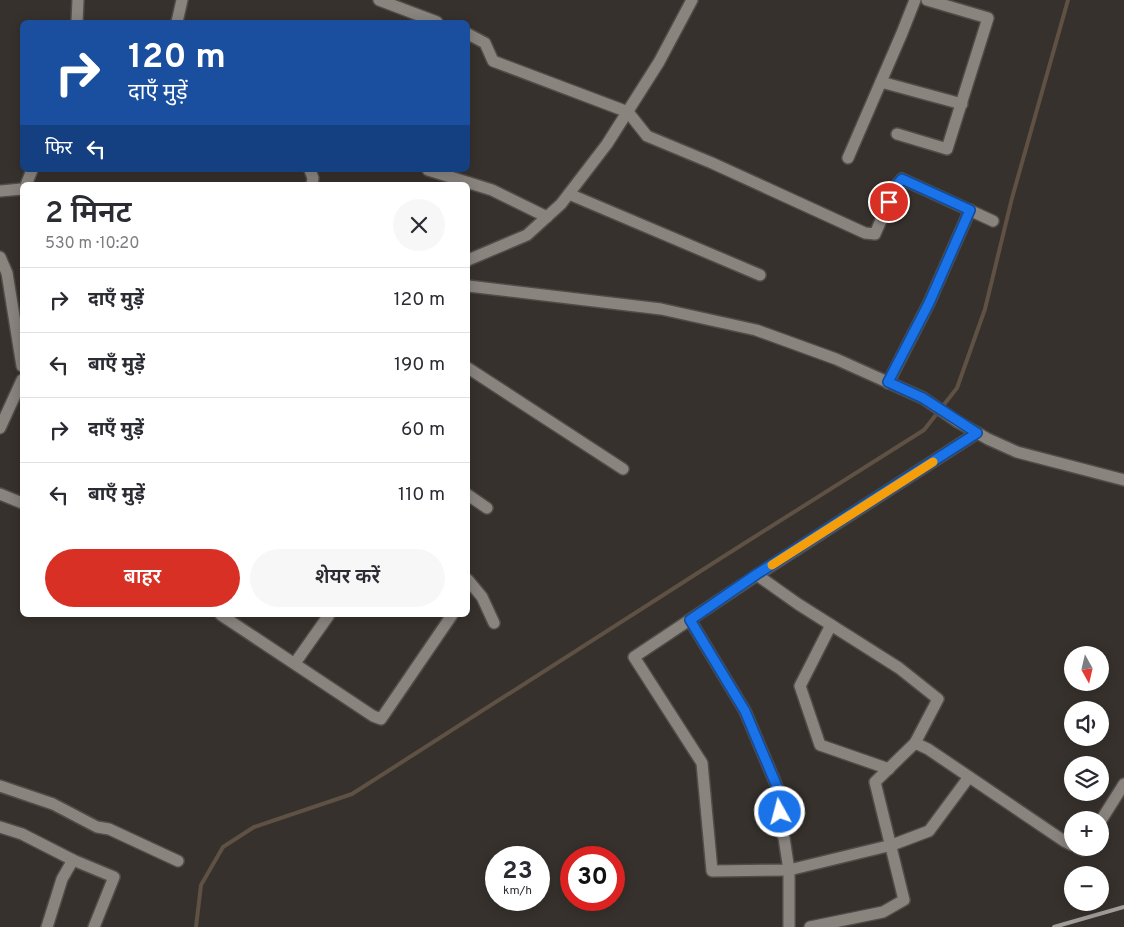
<!DOCTYPE html>
<html lang="hi">
<head>
<meta charset="utf-8">
<style>
  body { margin:0; font-family:Overpass,"Noto Sans Devanagari",sans-serif; background:#f7f7f7; color:#2b2b33; height:100vh; display:flex; flex-direction:column; font-size:19px; white-space:nowrap }
  * { box-sizing:border-box; margin:0 }
  p { font-size:16px; color:#7c7c81 }
  .icon { flex:none; width:28px; height:28px; fill:none; stroke:currentColor; stroke-width:2; stroke-linecap:round; stroke-linejoin:round }
  .map { position:relative; flex:1; overflow:hidden }
  .sheet { position:absolute; left:20px; top:182px; width:450px; height:435px; display:flex; flex-direction:column; background:#fff; border-radius:8px; box-shadow:0 2px 12px #0003 }
  .sheet>* { flex:none }
  .top-card { position:absolute; left:20px; top:20px; width:450px; height:152px; border-radius:8px; box-shadow:0 2px 12px #0003; background:#1a4fa0; color:#fff; overflow:hidden }
  .needle { width:32px; rotate:172deg }
  .fabs { position:absolute; left:1064px; top:646px; display:grid; gap:10px }
  .fabs a { display:grid; place-items:center; width:45px; height:45px; border-radius:50%; background:#fff; box-shadow:0 2px 12px #0003; font-size:25px }
  .speed { position:absolute; left:485px; top:846px; display:flex; gap:10px; font-size:25px; font-weight:700; text-align:center }
  .speed>* { display:grid; place-content:center; width:65px; height:65px; border-radius:50%; background:#fff; box-shadow:0 2px 12px #0003; line-height:1 }
  .speed small { font-size:12px; font-weight:400 }
  .speed .limit { border:8px solid #d22; background:#fff; color:#111 }
  .pin { position:absolute; display:grid; place-items:center; width:42px; height:42px; color:#fff; margin:-21px; border:2px solid #fff; border-radius:50%; box-shadow:0 1px 5px #0007 }
  .me { position:absolute; width:55px; margin:-28px; rotate:353deg; stroke-linejoin:round; filter:drop-shadow(0 0 4px #0008) }
  .turn { display:flex; align-items:center; gap:18px; height:105px; padding:0 25px; font-size:22px }
  .turn .icon { width:65px; height:65px; stroke-width:2.5 }
  .turn b { display:block; font-size:35px; line-height:42px }
  .then { display:flex; align-items:center; height:48px; padding:0 25px; background:#0003; gap:10px; font-size:19px }
  .round { display:grid; place-items:center; flex:none; width:52px; height:52px; border-radius:26px; background:#f7f7f7 }
  .head { display:flex; align-items:center; justify-content:space-between; height:85px; padding:0 25px }
  h1 { font-size:30px; font-weight:600; line-height:38px }
  .action { display:flex; gap:10px; margin-top:auto; padding:10px 25px }
  .action a { flex:1; height:58px; border-radius:30px; background:#d93025; color:#fff; font-size:20px; font-weight:600; line-height:58px; text-align:center }
  .action a+a { background:#f7f7f7; color:#2b2b33 }
  ul { padding:0; list-style:none }
  li { display:flex; align-items:center; gap:15px; height:65px; padding:0 25px; border-top:1px solid #e1e1e2 }
  li div { flex:1 }
  li b { display:block; font-size:19px }
  li em { font-style:normal }
  .map>svg:first-child { display:block }
  .lines { fill:none; stroke-linecap:round; stroke-linejoin:round }
  .stream { stroke:#5f5143; stroke-width:4 }
  .minor-casing { stroke:#514c48; stroke-width:14 }
  .minor { stroke:#89847e; stroke-width:11 }
  .rail { stroke:#a19d99; stroke-width:4 }
  .route-casing { stroke:#114b97; stroke-width:12 }
  .route { stroke:#1a73e8; stroke-width:9 }
  .slow { stroke:#f59e0b; stroke-width:9 }
</style>
</head>
<body>
<div class="map">
<svg width="1124" height="927" viewBox="0 0 1124 927">
  <rect width="100%" height="100%" fill="#36312c"/>
  <g class="lines">
    <!-- stream -->
    <path class="stream" d="M196,927L201,885L223,847L254,827L352,794L718,560L924,430L957,388L985,309L1012,198L1068,0"/>
    <!-- minor casing -->
    <g class="minor-casing">
      <g id="minor">
        <path d="M379,0L437,22"/>
        <path d="M77,22L78,0"/>
        <path d="M177,22L182,0"/>
        <path d="M468,34L485,43L493,61L628,112L647,136L712,163L865,233L875,234L896,186L902,179L993,221"/>
        <path d="M881,82L962,104"/>
        <path d="M897,134L947,149L988,18L927,0"/>
        <path d="M848,158L902,33L915,0"/>
        <path d="M310,170L313,178L312,185"/>
        <path d="M428,170L492,190L547,217"/>
        <path d="M26,185L32,170"/>
        <path d="M0,191L22,189"/>
        <path d="M569,194L760,275"/>
        <path d="M0,257L7,273L22,366"/>
        <path d="M468,260L527,235L561,204L607,144L659,62L692,0"/>
        <path d="M468,286L661,309L756,330L836,359L923,398L958,422L988,439L1017,452L1124,480"/>
        <path d="M468,368L623,469"/>
        <path d="M888,383L929,303L970,210"/>
        <path d="M0,428L22,380"/>
        <path d="M0,494L22,503"/>
        <path d="M468,495L487,508"/>
        <path d="M757,575L798,604L899,668L938,699L915,743L875,782L904,900L883,912L810,927"/>
        <path d="M468,580L482,597L494,623"/>
        <path d="M221,615L373,716L381,719L452,615"/>
        <path d="M690,620L745,711L783,801L780,812L789,870V927"/>
        <path d="M831,625L800,686L820,745L889,769"/>
        <path d="M295,663L329,615"/>
        <path d="M915,743L928,749L1064,841L1072,845"/>
        <path d="M969,777L929,831L892,845L789,870L712,871L702,763L634,657L757,575L977,433"/>
        <path d="M0,786L53,804L97,827L109,829L178,861"/>
        <path d="M1100,822L1124,784"/>
        <path d="M0,827L22,834L73,860L114,877L94,927"/>
        <path d="M1078,848L1083,850L1084,848"/>
        <path d="M47,927L62,879L73,860"/>
      </g>
    </g>
    <!-- minor -->
    <use href="#minor" class="minor"/>
    <!-- rail -->
    <path class="rail" d="M1054,927L1124,907"/>
  </g>
  <g class="lines">
    <!-- route casing -->
    <g class="route-casing">
      <path id="route" d="M780,812L783,801L745,711L690,620L757,574L977,433L923,398L888,382L929,303L970,210L902,179L896,186L889,202"/>
    </g>
    <!-- route -->
    <use href="#route" class="route"/>
    <!-- slow -->
    <path class="slow" d="M772,565L933,462"/>
  </g>
</svg>
<div class="fabs">
<a><svg class="needle" viewBox="-14 -14 28 28"><path d="M0-13l5 13h-10z" fill="#e53935"/><path d="M0 13l5-13h-10z" fill="#7c7c81"/></svg></a>
<a><svg class="icon" aria-label="sound" viewBox="0 0 24 24"><path d="M4 9h4l5-4v14l-5-4H4zM17 9q2 3 0 6"/></svg></a>
<a><svg class="icon" aria-label="layers" viewBox="0 0 24 24"><path d="M12 4l9 5-9 5-9-5zM3 14l9 5 9-5"/></svg></a>
<a>+</a>
<a>−</a>
</div>
<div class="speed"><div>23<small>km/h</small></div><div class="limit">30</div></div>
<div class="pin" style="left:889px;top:202px;background:#d93025"><svg class="icon" aria-label="arrive" viewBox="0 0 24 24"><path d="M6 21V4h12l-3 4 3 4H6"/></svg></div>
<svg class="me" style="left:780px;top:812px" viewBox="-20 -20 40 40"><circle r="17" fill="#1a73e8" stroke="#fff" stroke-width="3"/><path d="M0-11L8 9 0 5-8 9z" fill="#fff"/></svg>
<div class="top-card">
<div class="turn"><svg class="icon" aria-label="right" viewBox="0 0 24 24"><path d="M7 20v-9h11M14 6l5 5-5 5"/></svg><div><b>120 m</b>दाएँ मुड़ें</div></div>
<div class="then">फिर<svg class="icon" aria-label="left" viewBox="0 0 24 24"><path d="M17 20v-9H6M10 6l-5 5 5 5"/></svg></div>
</div>
<section class="sheet">
<div class="head"><div><h1>2 मिनट</h1><p>530 m · 10:20</p></div><a class="round"><svg class="icon" aria-label="close" viewBox="0 0 24 24"><path d="M6 6l12 12M18 6L6 18"/></svg></a></div>
<ul>
<li><svg class="icon" aria-label="right" viewBox="0 0 24 24"><path d="M7 20v-9h11M14 6l5 5-5 5"/></svg><div><b>दाएँ मुड़ें</b></div><em>120 m</em></li>
<li><svg class="icon" aria-label="left" viewBox="0 0 24 24"><path d="M17 20v-9H6M10 6l-5 5 5 5"/></svg><div><b>बाएँ मुड़ें</b></div><em>190 m</em></li>
<li><svg class="icon" aria-label="right" viewBox="0 0 24 24"><path d="M7 20v-9h11M14 6l5 5-5 5"/></svg><div><b>दाएँ मुड़ें</b></div><em>60 m</em></li>
<li><svg class="icon" aria-label="left" viewBox="0 0 24 24"><path d="M17 20v-9H6M10 6l-5 5 5 5"/></svg><div><b>बाएँ मुड़ें</b></div><em>110 m</em></li>
</ul>
<div class="action"><a>बाहर</a><a>शेयर करें</a></div>
</section>
</div>
</body>
</html>
